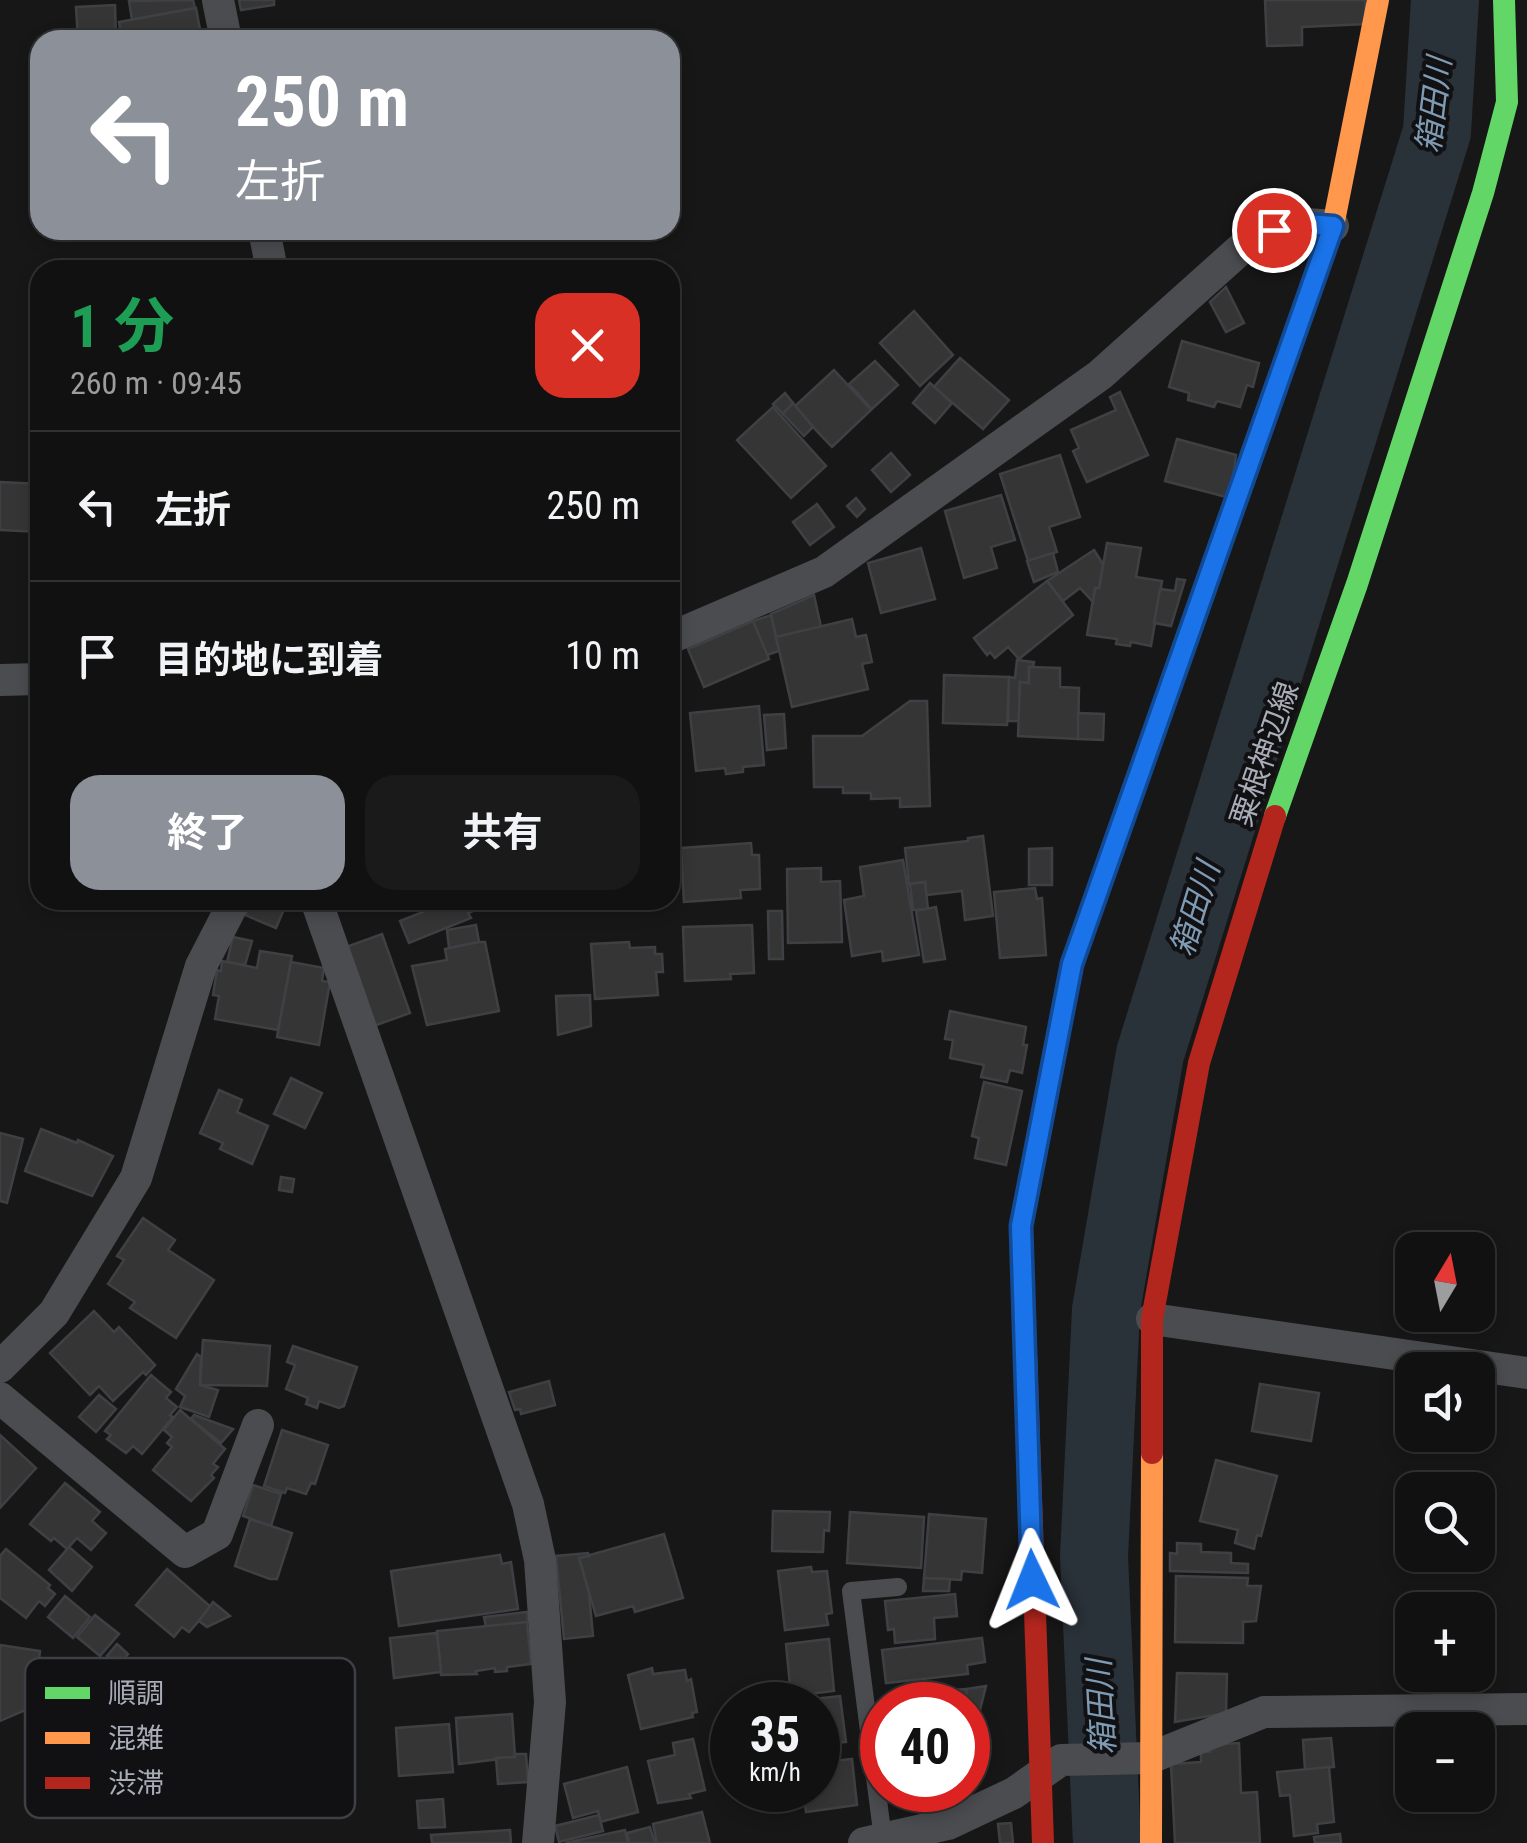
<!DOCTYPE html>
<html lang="ja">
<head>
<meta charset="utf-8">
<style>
  body { margin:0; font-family:"Roboto Condensed","Noto Sans JP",sans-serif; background:#1a1a1a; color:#f1f3f6; height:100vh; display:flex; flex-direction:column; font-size:38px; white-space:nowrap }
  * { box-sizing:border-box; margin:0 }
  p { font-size:32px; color:#9c9d9f }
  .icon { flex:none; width:55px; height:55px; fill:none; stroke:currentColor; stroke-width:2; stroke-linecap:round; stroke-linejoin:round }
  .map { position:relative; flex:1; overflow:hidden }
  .side { position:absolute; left:30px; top:260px; width:650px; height:650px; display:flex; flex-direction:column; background:#111; border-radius:30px; box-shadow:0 5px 15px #0003,0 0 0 2px #303131 }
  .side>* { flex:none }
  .hud { position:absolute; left:30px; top:30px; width:650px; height:210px; border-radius:30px; box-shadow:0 5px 15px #0003,0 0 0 2px #303131; background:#8c9099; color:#fff; overflow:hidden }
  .needle { width:65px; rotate:10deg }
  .buttons { position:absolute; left:1395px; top:1232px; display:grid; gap:20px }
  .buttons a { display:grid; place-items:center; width:100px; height:100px; border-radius:20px; background:#111; box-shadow:0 5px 15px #0003,0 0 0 2px #303131; font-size:50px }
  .speed { position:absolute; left:710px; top:1682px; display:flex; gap:20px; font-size:50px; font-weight:700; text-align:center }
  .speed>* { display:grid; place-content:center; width:130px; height:130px; border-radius:50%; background:#111; box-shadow:0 5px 15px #0003,0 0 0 2px #303131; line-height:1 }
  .speed small { font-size:25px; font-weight:400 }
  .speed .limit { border:15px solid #d22; background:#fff; color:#111 }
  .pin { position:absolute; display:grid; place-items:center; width:85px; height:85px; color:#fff; margin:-42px; border:5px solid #fff; border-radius:50%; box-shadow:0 2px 10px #0007 }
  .me { position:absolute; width:110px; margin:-55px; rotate:358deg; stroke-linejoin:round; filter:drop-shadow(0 0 8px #0008) }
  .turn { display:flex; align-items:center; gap:35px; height:210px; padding:0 40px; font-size:45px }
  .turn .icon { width:130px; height:130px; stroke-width:2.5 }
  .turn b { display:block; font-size:70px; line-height:85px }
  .round { display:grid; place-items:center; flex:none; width:105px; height:105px; border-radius:30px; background:#1a1a1a }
  .overview { display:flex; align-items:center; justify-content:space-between; height:170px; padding:0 40px }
  h1 { font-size:60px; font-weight:700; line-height:75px; color:#1e9e55 }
  .primary-button { display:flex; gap:20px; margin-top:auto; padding:20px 40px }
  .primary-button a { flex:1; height:115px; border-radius:30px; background:#8c9099; color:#fff; font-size:40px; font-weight:700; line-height:115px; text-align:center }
  .primary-button a+a { background:#1a1a1a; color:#f1f3f6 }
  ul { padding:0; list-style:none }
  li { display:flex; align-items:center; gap:30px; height:150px; padding:0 40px; border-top:2px solid #303131 }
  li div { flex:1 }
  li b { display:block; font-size:38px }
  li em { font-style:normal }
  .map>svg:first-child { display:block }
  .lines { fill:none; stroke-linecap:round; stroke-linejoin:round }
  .river { stroke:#2a3239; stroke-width:68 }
  .building { fill:#353536; stroke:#3f4043; stroke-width:2.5 }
  .lane { stroke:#4b4c50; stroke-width:18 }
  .street { stroke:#4b4c50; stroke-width:32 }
  .fast { stroke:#63d668; stroke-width:22 }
  .slow { stroke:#ff974d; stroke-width:22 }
  .jam { stroke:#b3261e; stroke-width:22 }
  .route-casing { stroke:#114b97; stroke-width:25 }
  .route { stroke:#1a73e8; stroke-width:18 }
  .labels { text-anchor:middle; stroke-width:8; stroke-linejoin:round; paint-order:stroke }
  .street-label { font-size:30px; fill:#a8adb8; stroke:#111113 }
  .water-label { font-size:32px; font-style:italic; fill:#7f9bb3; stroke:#111113 }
  .key { fill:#111113; stroke:#3e4045; stroke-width:2.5 }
  .key-label { font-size:28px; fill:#a8adb8 }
</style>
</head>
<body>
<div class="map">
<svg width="1527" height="1843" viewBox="0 0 1527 1843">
  <rect width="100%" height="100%" fill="#171717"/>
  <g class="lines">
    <!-- river -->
    <path class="river" d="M1107,1843L1094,1557L1106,1310L1150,1054L1437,132L1445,0"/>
  </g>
  <!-- building -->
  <g class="building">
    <path d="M193,0L195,8L132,20L129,1Z"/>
    <path d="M239,0H274V5L241,10Z"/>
    <path d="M1265,0H1365L1366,24L1302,27V45L1267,46Z"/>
    <path d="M115,5L116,40H78L76,7Z"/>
    <path d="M196,8L202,40H122L119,22Z"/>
    <path d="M1226,287L1244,323L1226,332L1210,302Z"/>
    <path d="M914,311L953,355L920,386L880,343Z"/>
    <path d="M1182,341L1259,363L1253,387L1247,385L1240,407L1217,401L1214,407L1188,400L1189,393L1169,387Z"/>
    <path d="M960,358L1009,400L983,429L934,387Z"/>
    <path d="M875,361L898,385L872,409L849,384Z"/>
    <path d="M834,370L871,410L832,447L794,407Z"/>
    <path d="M930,383L952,403L935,423L913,403Z"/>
    <path d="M1120,392L1148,455L1087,482L1073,451L1079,448L1071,430L1116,410L1110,397Z"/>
    <path d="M785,393L793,403L783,414L773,404Z"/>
    <path d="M793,403L813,427L804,436L783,414Z"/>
    <path d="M773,407L826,466L791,498L737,440Z"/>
    <path d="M1177,439L1236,455L1230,498L1165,481Z"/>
    <path d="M891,453L910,475L891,492L872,470Z"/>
    <path d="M1060,455L1080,517L1049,527L1057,552L1028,561L1000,474Z"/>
    <path d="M0,482L40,484V532L0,530Z"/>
    <path d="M1001,495L1015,540L991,547L997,568L964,578L945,511Z"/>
    <path d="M856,498L865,509L857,517L847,506Z"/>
    <path d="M817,504L834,527L810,545L793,522Z"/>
    <path d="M1107,543L1141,548L1136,577L1162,581L1151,646L1131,642L1130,646L1116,644L1117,639L1087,635L1095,588H1099Z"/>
    <path d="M921,548L935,599L881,613L868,563Z"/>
    <path d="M1094,550L1103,564L1099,588H1095L1093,602L1080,588L1063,601L1047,581Z"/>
    <path d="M1053,553L1058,572L1034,582L1027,561Z"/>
    <path d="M1177,579L1185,580L1171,626L1154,623L1160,589L1175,591Z"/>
    <path d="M1047,581L1073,615L1019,659L1008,647L995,658L990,652L987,655L974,638Z"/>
    <path d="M814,595L821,627L776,637L771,614Z"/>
    <path d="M771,615L779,651L767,655L753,621Z"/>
    <path d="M852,619L856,637L866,635L872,662L862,664L868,689L792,707L776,637Z"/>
    <path d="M753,621L769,659L704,687L688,649Z"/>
    <path d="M1017,660L1034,662L1033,667H1029V683L1020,682L1019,721H1008L1009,677L1015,678Z"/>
    <path d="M1029,667L1060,668V687L1079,688L1078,739L1018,736L1020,682L1029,683Z"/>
    <path d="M944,675L1009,677L1007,725L943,723Z"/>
    <path d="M910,701H927L930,806L900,807V798L871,799V793H843V787H814L813,736H862Z"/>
    <path d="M759,706L764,765L743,767V772L726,774L725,768L696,771L690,713Z"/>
    <path d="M1078,713L1104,714L1103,740L1078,739Z"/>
    <path d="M784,714L786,748L767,750L764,715Z"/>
    <path d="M983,836L993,916L965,920L962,891L926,895L925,882L909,884L905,848L968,841V838Z"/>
    <path d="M751,843L752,855H759L760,889L740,890L741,898L684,902L681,848Z"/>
    <path d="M1052,848V885H1029V849Z"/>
    <path d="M903,860L919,955L883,961L882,951L852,956L844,900L864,896L860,867Z"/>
    <path d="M821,868V882L840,881L842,942L788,943L787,869Z"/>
    <path d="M925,882L928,909L913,910L910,884Z"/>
    <path d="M1035,888L1037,899L1042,898L1046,955L1000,958L994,892Z"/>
    <path d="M253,900H288L276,928L245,915Z"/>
    <path d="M453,900H479L482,907L468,913L471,918L409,943L400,921Z"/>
    <path d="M936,907L945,959L924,962L916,911Z"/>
    <path d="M768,911H782L783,959H769Z"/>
    <path d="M476,925L479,942L449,948L447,930Z"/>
    <path d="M752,925L754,973L730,974L731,979L685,981L683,927Z"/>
    <path d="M382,934L410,1013L374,1026L346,947Z"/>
    <path d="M233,937L252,941L245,965L227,962Z"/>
    <path d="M479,942H485L499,1011L427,1025L412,966L447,960L445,949Z"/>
    <path d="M629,942L630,948L655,947V954H662L663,972H656L658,995L595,999L591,944Z"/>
    <path d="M260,951L292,956L278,1030L215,1019L219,996L213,995L217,970L221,971L222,961L257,968Z"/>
    <path d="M291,962L324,968L322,981L330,982L319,1045L277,1037Z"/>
    <path d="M590,995L591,1026L558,1035L556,996Z"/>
    <path d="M950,1011L1026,1027L1023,1045H1027L1022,1073L1010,1070L1007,1082L981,1077L984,1065L950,1058L953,1040L945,1039Z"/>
    <path d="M291,1078L322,1093L305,1128L274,1114Z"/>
    <path d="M984,1082L1022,1091L1006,1165L975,1158L979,1138L972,1136Z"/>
    <path d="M219,1090L242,1100L237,1112L268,1126L252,1164L220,1149L223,1143L200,1133Z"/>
    <path d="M41,1129L77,1143L78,1140L113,1156L92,1196L25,1171Z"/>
    <path d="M0,1133L23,1139L7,1203L0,1201Z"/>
    <path d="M281,1177L294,1179L292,1192L279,1190Z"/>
    <path d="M143,1218L175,1240L168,1250L214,1280L176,1338L130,1308L135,1302L108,1284L124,1260L117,1256Z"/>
    <path d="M94,1311L114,1332L119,1327L155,1365L146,1375L143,1372L113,1401L99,1386L90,1395L50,1353Z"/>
    <path d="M203,1340L270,1346L267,1386L200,1385Z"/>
    <path d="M293,1346L357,1367L344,1406L339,1408L319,1401L317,1408L306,1404L308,1398L286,1389L295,1365L287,1362Z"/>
    <path d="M197,1354L201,1357L200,1385L218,1390L209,1417L180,1407L185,1396L176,1389Z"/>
    <path d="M151,1375L171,1392L166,1398L177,1407L170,1415L173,1417L142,1454L133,1446L126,1453L107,1439L111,1435L105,1431Z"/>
    <path d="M549,1381L555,1405L521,1414L520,1409L515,1410L509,1392Z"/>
    <path d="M1260,1384L1319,1393L1311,1441L1252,1431Z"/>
    <path d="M99,1395L116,1409L96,1432L79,1417Z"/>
    <path d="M180,1410L225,1449L213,1464L218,1467L211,1475L214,1478L191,1501L153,1470L172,1447L167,1443L172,1437L164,1430Z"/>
    <path d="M194,1415L233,1429L221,1443L191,1419Z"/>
    <path d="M282,1430L328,1445L315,1484L311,1483L306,1494L287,1488L285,1493L264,1486Z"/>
    <path d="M0,1435L36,1468L0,1508Z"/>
    <path d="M1216,1460L1277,1476L1261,1536L1257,1535L1254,1549L1235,1543L1238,1530L1200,1521Z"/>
    <path d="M65,1483L100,1512L92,1521L106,1533L91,1550L77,1538L67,1549L54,1538L51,1541L30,1524Z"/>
    <path d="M253,1485L281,1494L271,1526L243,1516Z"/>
    <path d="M773,1511L830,1512L829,1531L824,1530L823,1552L772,1551Z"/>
    <path d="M850,1512L924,1517L921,1568L847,1563Z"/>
    <path d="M929,1514L986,1519L982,1573L962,1571L961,1580L924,1578Z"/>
    <path d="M250,1519L292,1533L277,1579H270L235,1566Z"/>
    <path d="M664,1534L683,1598L635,1612L633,1606L596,1616L579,1558Z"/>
    <path d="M1177,1543L1201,1544V1552L1231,1553V1563L1248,1564V1573L1170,1571V1553L1177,1554Z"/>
    <path d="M69,1547L92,1567L72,1591L49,1570Z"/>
    <path d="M6,1549L50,1585L48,1588L55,1594L45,1606L39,1601L26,1618L0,1598V1556Z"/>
    <path d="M588,1553L589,1556L579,1558L589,1593L593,1636L564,1639L556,1556Z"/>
    <path d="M500,1555L502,1564L511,1562L518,1609L399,1626L391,1571Z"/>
    <path d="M811,1567L812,1572L827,1571L832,1613L826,1614L828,1625L785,1630L778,1571Z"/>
    <path d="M167,1569L211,1607L189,1632L182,1627L174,1637L136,1605Z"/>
    <path d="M1176,1576L1248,1578L1247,1586H1261L1256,1621L1243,1622V1643L1175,1642Z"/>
    <path d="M924,1578L950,1579L949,1591H923Z"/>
    <path d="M955,1594L957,1616L934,1618L935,1639L895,1643L894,1629L888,1630L885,1601Z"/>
    <path d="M65,1596L90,1617L73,1638L48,1617Z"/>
    <path d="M213,1602L230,1616L207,1627L199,1621Z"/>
    <path d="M527,1612L528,1622L486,1627L484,1617Z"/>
    <path d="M95,1615L119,1634L100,1656L77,1637Z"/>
    <path d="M527,1622L531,1664L507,1667V1671L495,1672V1668L476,1671L477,1674L441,1675L437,1631Z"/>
    <path d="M437,1633L441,1672L394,1678L390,1638Z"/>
    <path d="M982,1638L985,1662L967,1665L968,1674L886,1683L882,1650Z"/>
    <path d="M829,1639L834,1691L791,1696L786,1644Z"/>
    <path d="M117,1644L128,1654L118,1666L107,1656Z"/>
    <path d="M0,1645L40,1651L39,1659L92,1667L88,1683L0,1721Z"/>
    <path d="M652,1668L653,1674L685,1670L687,1681L691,1679L697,1712L692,1713L693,1717L641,1729L628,1675Z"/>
    <path d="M1177,1673L1227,1674L1226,1713L1175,1722Z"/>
    <path d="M986,1686L973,1738H968L966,1689Z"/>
    <path d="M966,1689L969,1718L968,1705H907L922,1702L921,1692Z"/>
    <path d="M840,1696L846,1742L818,1745V1705H793V1701Z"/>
    <path d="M512,1714L515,1757L459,1764L456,1718Z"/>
    <path d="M449,1724L453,1772L399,1776L396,1728Z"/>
    <path d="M1331,1738L1334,1767L1305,1770L1303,1740Z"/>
    <path d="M693,1739L705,1790L689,1794L691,1798L658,1803L648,1761L675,1755L673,1743Z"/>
    <path d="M1239,1743L1241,1793L1257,1792L1260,1843H1175L1171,1764L1201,1762V1752H1210V1745Z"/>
    <path d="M515,1754H526L528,1782L498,1784L496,1758L515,1757Z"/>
    <path d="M852,1759L857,1805L806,1812L803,1790H818V1763Z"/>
    <path d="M627,1767L638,1812L600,1822L598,1811L573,1818L564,1784Z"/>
    <path d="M1329,1767L1334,1822L1317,1824L1318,1833L1294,1836L1290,1795L1280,1796L1277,1772Z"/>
    <path d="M913,1790H954V1792L913,1797Z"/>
    <path d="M443,1799L445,1827L419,1828L417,1801Z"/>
    <path d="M702,1812L710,1843H657L653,1824Z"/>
    <path d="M599,1815L603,1831L559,1842L555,1826Z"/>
    <path d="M1011,1823L1013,1843H1000L998,1824Z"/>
    <path d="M650,1827L655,1843H629L627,1833Z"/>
    <path d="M510,1830L511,1843H432L431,1835Z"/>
    <path d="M625,1830L628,1843H565Z"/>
    <path d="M1340,1834L1341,1843H1315L1314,1837Z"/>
  </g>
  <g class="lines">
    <!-- lane -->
    <path class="lane" d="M883,1839L851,1591L898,1587"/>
    <!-- street -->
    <g class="street">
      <path d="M218,0L226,40"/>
      <path d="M264,230L272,270"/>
      <path d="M670,638L824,572L1100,375L1253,238L1294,223L1333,226"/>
      <path d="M0,680L40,679"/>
      <path d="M316,900L528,1504L540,1560L550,1702L538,1843"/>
      <path d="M1152,1319L1527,1373"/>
      <path d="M0,1367L54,1313L136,1178L201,966L235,900"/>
      <path d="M0,1398L185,1552L217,1534L258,1425"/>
      <path d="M864,1843L948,1824L1014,1793L1061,1760L1150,1758L1264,1712L1527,1709"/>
    </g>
    <!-- fast -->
    <g class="fast">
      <path d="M1275,816L1357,584L1483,193L1507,102L1504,0"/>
      <path d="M1027,1381L1021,1226L1072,964L1145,757"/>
    </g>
    <!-- slow -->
    <g class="slow">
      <path d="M1319,267L1333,226L1378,0"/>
      <path d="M1151,1843L1152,1453"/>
    </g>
    <!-- jam -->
    <g class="jam">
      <path d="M1145,757L1319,267"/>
      <path d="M1027,1381L1043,1843"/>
      <path d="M1152,1453V1319L1199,1063L1275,816"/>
    </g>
  </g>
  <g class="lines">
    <!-- route casing -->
    <g class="route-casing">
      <path id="route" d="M1032,1580L1021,1226L1072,964L1333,226L1294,223L1274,230"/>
    </g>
    <!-- route -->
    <use href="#route" class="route"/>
  </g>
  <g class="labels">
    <!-- street labels -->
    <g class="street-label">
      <text transform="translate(1265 754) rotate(-71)" y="10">粟根神辺線</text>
    </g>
    <!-- water labels -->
    <g class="water-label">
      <text transform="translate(1434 105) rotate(-83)" y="11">箱田川</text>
      <text transform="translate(1195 909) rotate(-73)" y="11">箱田川</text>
      <text transform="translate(1101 1707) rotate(-93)" y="11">箱田川</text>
    </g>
  </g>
  <!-- legend -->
  <rect x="25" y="1658" width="330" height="160" rx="15" class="key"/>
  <rect x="45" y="1687" width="45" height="12" fill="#63d668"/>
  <rect x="45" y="1732" width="45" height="12" fill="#ff974d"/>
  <rect x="45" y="1777" width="45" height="12" fill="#b3261e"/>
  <g class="key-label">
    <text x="108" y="1703">順調</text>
    <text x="108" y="1748">混雑</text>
    <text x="108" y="1793">渋滞</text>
  </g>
</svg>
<div class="buttons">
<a><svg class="needle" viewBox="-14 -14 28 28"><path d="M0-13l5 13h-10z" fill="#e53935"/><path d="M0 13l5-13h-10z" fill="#9c9d9f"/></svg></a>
<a><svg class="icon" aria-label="sound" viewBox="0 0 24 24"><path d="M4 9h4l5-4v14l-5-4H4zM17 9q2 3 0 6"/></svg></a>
<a><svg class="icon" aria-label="search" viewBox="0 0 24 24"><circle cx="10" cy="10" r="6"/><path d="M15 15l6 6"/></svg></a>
<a>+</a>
<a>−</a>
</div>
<div class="speed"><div>35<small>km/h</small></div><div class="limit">40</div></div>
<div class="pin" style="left:1274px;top:230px;background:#d93025"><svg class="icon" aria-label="arrive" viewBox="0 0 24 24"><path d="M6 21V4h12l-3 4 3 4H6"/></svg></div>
<svg class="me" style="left:1032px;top:1580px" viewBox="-20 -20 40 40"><path d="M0-17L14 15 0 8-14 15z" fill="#1a73e8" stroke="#fff" stroke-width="4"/></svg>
<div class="hud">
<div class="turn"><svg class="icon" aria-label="left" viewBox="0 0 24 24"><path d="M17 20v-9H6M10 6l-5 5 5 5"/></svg><div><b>250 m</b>左折</div></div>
</div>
<section class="side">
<div class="overview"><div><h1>1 分</h1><p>260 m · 09:45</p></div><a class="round" style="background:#d93025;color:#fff"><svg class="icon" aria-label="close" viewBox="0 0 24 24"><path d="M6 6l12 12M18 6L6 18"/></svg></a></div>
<ul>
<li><svg class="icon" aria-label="left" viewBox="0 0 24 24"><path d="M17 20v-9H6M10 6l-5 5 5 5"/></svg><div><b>左折</b></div><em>250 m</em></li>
<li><svg class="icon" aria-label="arrive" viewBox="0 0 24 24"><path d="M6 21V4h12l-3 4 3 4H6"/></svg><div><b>目的地に到着</b></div><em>10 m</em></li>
</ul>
<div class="primary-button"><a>終了</a><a>共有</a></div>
</section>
</div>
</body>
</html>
